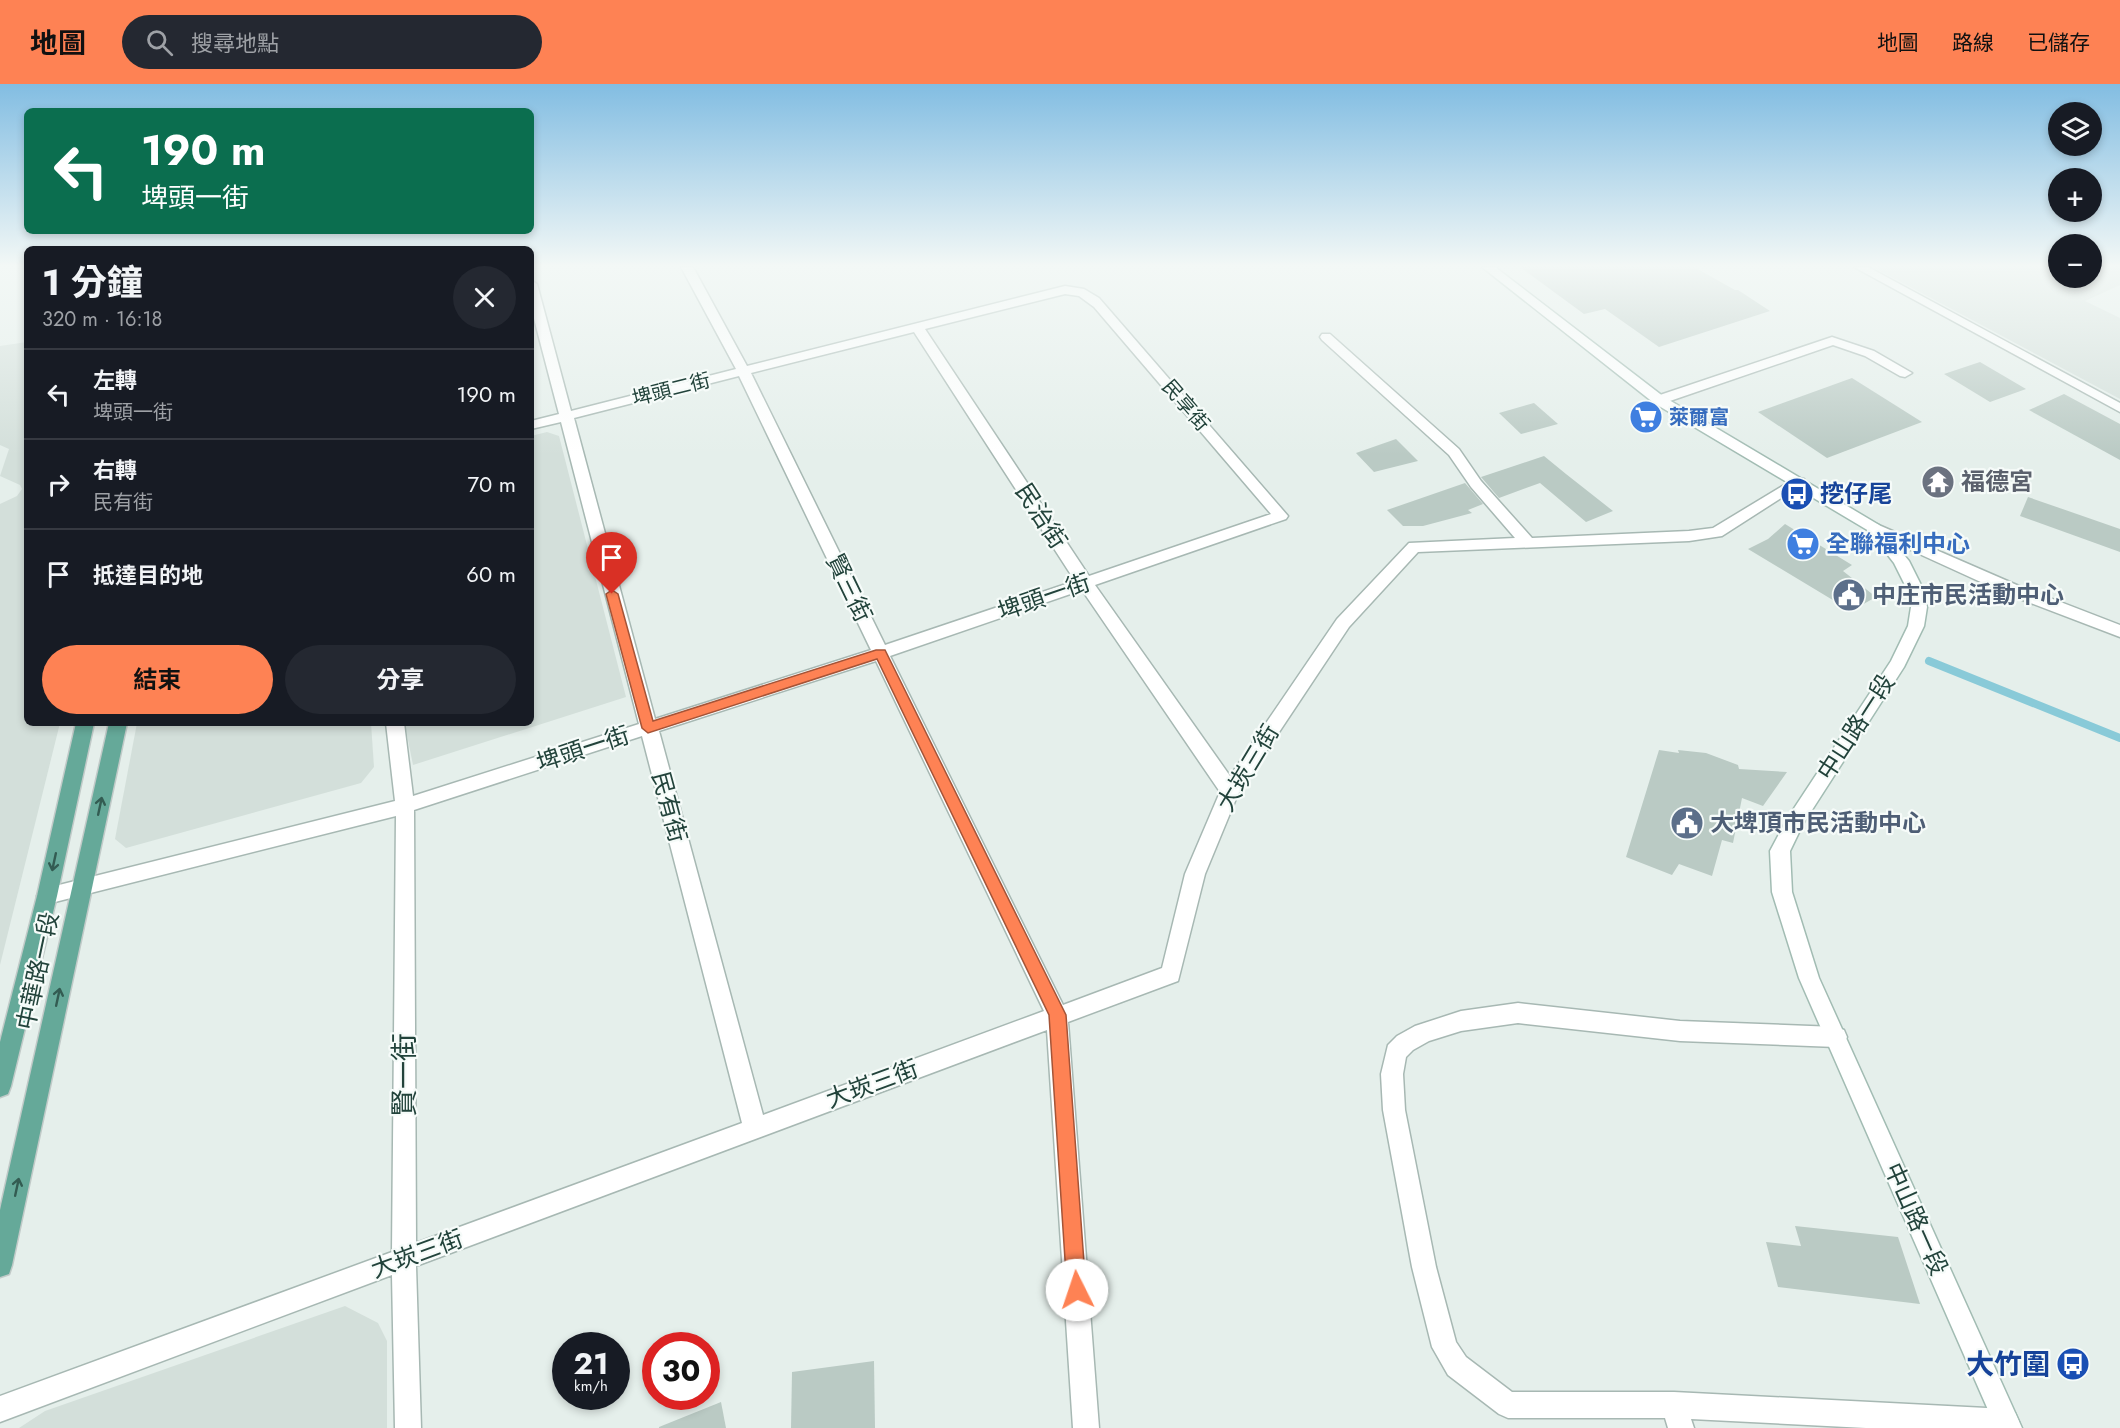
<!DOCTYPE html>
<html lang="zh-TW">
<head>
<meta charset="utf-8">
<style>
  body { margin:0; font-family:Jost,"Noto Sans TC",sans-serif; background:#242831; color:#f1f3f6; height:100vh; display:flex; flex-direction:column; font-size:22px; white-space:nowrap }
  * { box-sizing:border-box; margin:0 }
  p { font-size:20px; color:#9ea1a6 }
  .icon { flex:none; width:33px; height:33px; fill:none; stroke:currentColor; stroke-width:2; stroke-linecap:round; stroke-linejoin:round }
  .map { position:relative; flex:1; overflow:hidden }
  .sheet { position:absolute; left:24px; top:162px; width:510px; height:480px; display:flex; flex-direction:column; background:#171b24; border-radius:9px; box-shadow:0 3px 9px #0003 }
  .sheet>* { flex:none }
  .hud { position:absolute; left:24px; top:24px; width:510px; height:126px; border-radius:9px; box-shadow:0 3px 9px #0003; background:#0b6e4f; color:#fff; overflow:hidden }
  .buttons { position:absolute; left:2048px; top:18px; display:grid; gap:12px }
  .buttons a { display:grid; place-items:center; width:54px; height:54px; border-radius:50%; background:#171b24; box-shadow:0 3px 9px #0003; font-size:30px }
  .speed { position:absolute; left:552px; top:1248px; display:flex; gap:12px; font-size:30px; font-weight:700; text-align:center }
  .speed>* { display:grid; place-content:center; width:78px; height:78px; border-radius:50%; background:#171b24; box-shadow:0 3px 9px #0003; line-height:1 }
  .speed small { font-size:15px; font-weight:400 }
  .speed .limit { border:9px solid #d22; background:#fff; color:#111 }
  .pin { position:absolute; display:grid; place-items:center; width:51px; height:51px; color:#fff; margin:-62px -26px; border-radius:50% 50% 50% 0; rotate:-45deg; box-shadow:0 0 6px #0007 }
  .pin .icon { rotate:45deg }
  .me { position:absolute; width:66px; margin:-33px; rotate:356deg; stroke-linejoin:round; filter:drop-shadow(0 0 4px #0008) }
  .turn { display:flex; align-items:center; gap:21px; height:126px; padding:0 18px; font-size:27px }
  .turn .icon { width:78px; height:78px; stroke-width:2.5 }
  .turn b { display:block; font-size:42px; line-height:51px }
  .round { display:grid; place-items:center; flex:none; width:63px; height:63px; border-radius:32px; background:#242831 }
  .summary { display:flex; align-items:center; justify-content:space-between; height:102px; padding:0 18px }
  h1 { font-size:36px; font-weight:700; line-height:45px }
  .button { display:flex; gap:12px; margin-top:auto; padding:12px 18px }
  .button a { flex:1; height:69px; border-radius:36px; background:#fe8254; color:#111; font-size:24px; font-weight:700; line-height:69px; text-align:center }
  .button a+a { background:#242831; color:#f1f3f6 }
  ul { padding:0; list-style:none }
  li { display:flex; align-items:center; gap:18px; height:90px; padding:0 18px; border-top:2px solid #363941 }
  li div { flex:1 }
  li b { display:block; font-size:22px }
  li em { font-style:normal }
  header { display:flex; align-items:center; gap:36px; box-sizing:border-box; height:84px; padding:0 30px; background:#fe8254; color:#111 }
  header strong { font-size:28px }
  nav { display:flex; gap:33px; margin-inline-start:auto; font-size:21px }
  .search { width:420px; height:54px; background:#242831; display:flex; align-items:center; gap:15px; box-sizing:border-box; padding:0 21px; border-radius:33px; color:#9ea1a6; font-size:22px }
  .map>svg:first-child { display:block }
  .built { fill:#d3dfda }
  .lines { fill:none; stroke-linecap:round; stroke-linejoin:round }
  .stream { stroke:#89cad8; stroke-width:8 }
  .building { fill:#bacac4 }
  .minor-casing { stroke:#a7b8b3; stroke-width:3 }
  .secondary-casing { stroke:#a2bcb3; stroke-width:3 }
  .primary-casing { stroke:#c1cac8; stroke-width:3 }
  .minor { fill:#fff; fill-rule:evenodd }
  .secondary { fill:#fff; fill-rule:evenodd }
  .primary { fill:#65a999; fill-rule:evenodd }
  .oneway { stroke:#335c52 }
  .route { fill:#fe8254; stroke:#a55437; stroke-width:1.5 }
  .labels { text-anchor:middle; stroke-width:4.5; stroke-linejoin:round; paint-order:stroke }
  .far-street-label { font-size:20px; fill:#22433b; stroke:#f6fbf9 }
  .far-shop-label { font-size:20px; font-weight:bold; fill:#366cbe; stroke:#f6fbf9; text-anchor:start }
  .worship-label { font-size:24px; font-weight:bold; fill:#5b616d; stroke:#f6fbf9; text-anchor:start }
  .transit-label { font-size:24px; font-weight:bold; fill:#164399; stroke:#f6fbf9; text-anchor:start }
  .street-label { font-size:24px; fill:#22433b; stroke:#f6fbf9 }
  .shop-label { font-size:24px; font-weight:bold; fill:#366cbe; stroke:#f6fbf9; text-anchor:start }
  .service-label { font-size:24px; font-weight:bold; fill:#4e5e75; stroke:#f6fbf9; text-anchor:start }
  .near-street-label { font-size:28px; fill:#22433b; stroke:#f6fbf9 }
  .near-transit-label { font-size:28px; font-weight:bold; fill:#164399; stroke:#f6fbf9; text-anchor:end }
</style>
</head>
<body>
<header>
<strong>地圖</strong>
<div class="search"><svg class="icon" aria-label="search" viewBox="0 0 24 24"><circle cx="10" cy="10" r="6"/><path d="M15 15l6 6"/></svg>搜尋地點</div>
<nav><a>地圖</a><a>路線</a><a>已儲存</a></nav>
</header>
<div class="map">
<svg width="2120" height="1344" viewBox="0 0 2120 1344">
  <rect width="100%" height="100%" fill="#e5efeb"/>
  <!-- built -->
  <g class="built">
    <path d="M1873,183H2058V194H2091V183H2120V201L2085,217L2120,234V315Z"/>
    <path d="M27,258V639H60L0,881V420L17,412L22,405L20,401L0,392L9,365L0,361V262Z"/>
    <path d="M547,348L559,352L626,613L413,681L405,641L412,639H531V352Z"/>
    <path d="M137,639H371L374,683L361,699L126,764L115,755Z"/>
    <path d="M345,1222L378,1239L387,1257V1344H19L45,1327Z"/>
  </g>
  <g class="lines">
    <!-- stream -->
    <path class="stream" d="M1929,577L2120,654"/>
  </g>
  <!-- building -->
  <g class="building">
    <path d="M1520,183H1694L1735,206H1738L1770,227L1659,263L1605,225L1584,230Z"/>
    <path d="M1980,278L2026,305L1990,318L1944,290Z"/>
    <path d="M1852,294L1922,338L1827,374L1758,328Z"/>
    <path d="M2064,310L2120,340V376L2029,326Z"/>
    <path d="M1534,319L1558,340L1521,350L1499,329Z"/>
    <path d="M1396,355L1418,377L1374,388L1356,369Z"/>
    <path d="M1544,372L1566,390L1613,427L1586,438L1540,399L1499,414L1481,393Z"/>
    <path d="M1465,399L1483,420L1468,426L1472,429L1423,442H1403L1387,426Z"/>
    <path d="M2028,413L2120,445V468L2020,432Z"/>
    <path d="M1785,440L1852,481L1843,487L1876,513L1851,527L1748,465L1768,455Z"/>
    <path d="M1659,666L1679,669L1678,666L1706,669L1738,681L1739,685L1787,688L1763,722L1742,714L1733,759L1722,756L1712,792L1679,780L1672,791L1626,773Z"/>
    <path d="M1795,1142L1898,1153L1920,1220L1778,1203L1766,1158L1801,1162Z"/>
    <path d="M874,1277L875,1344H791L792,1288Z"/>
    <path d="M721,1318L726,1344H659V1343Z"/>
  </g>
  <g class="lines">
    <!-- minor casing -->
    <g class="minor-casing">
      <g id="minor">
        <path d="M681,183H693L747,282L1065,202L1084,205L1099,214L1288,432L1286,435L1095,501L1230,692L1337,535L1409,459L1515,454L1471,403L1449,371L1322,256L1320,253L1322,250H1330L1459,365L1481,397L1532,454L1689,447L1713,444L1794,395H1804L1806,398L1722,452L1689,457L1418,468L1349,543L1238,710L1205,790L1178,897L1068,938L1099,1344H1073L1047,946L416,1182L421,1344H395L392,1191L0,1338V1312L392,1168L396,732L47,820L40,818L37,812L40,806L47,804L395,717L386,639H404L413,712L639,640L561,338L531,345V337L559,330L531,223V196L537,200L571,327L736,285ZM1065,210L1079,212L1094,223L1271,430L1089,492L925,245ZM914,248L1075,497L885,561L751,289ZM739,292L871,566L655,635L574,334ZM1082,506L1220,708L1185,790L1162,884L1063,921L890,572ZM876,577L1044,927L763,1031L659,647ZM642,652L742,1039L416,1159L414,726Z"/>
        <path d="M1854,183H1868L2120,319V328Z"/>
        <path d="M1832,253L1874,267L1912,289L1905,293L1900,292L1865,272L1833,261L1664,319H1654L1652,316L1654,313Z"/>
        <path d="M1874,439L2019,502L2120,541V553L2007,510L1869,447L1866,444Z"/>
        <path d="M1518,919L1680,937L1836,943L1844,946L1847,953L1844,960L1836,963L1680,957L1518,939L1461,947L1429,957L1413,966L1406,973L1403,990L1405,1026L1436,1183L1456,1258L1466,1273L1512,1308H1674L2006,1325L2015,1329L2019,1338L2017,1344H1866L1691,1335L1694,1344H1668L1665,1334H1508L1499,1330L1448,1291L1432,1263L1412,1183L1383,1026L1381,990L1388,961L1397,952L1415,942L1461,927Z"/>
      </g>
    </g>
    <!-- secondary casing -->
    <g class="secondary-casing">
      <path id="secondary" d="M1482,183H1495L1664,313L1879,441L1909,477L1924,507L1927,523L1924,542L1904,583L1803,740L1790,767L1792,808L1819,894L2022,1344H1996L1799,894L1772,808L1770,767L1787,735L1891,577L1908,542L1911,523L1908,507L1894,479L1869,447L1654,319Z"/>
    </g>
    <!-- primary casing -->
    <g class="primary-casing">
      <g id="primary">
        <path d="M76,639H94L57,812L11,1002L8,1010L0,1013V958L37,812Z"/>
        <path d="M109,639H127L12,1181L9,1190L0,1193V1126Z"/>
      </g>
    </g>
    <!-- minor -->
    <use href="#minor" class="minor"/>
    <!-- secondary -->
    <use href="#secondary" class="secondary"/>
    <!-- primary -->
    <use href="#primary" class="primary"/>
  </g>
  <!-- one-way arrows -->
  <defs><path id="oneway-shaft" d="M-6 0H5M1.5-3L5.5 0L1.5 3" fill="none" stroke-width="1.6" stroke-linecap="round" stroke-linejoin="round" transform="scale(1.5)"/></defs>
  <g class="oneway">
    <use href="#oneway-shaft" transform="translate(100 722) rotate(-78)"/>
    <use href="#oneway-shaft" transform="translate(54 778) rotate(102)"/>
    <use href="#oneway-shaft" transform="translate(58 913) rotate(-78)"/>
    <use href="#oneway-shaft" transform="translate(17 1103) rotate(-78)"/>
  </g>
  <!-- sky -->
  <linearGradient id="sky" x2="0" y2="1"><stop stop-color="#82bde2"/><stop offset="0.49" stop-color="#f3f8f6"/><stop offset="1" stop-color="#f3f8f6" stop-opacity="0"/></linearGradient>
  <rect width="2120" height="371" fill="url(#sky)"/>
  <!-- route -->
  <path class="route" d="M612,506L618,510L653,637L876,566H885L1066,931L1086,1206L1083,1213L1077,1216L1070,1213L1067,1206L1049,931L877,575L648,649L642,644L606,510Z"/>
  <!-- icons -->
  <defs>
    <g id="supermarket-disc" transform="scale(1.725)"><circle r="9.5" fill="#3f7fe0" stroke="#f6fbf9"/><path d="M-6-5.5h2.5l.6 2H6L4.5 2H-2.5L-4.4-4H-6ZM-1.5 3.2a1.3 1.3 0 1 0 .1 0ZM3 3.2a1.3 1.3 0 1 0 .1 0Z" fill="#fff"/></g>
    <g id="temple-disc" transform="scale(1.725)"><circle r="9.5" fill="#6b7280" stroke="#f6fbf9"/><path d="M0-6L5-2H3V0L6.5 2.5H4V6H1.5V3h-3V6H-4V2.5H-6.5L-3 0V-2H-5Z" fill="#fff"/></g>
    <g id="bus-disc" transform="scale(1.725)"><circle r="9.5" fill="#1a4fb4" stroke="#f6fbf9"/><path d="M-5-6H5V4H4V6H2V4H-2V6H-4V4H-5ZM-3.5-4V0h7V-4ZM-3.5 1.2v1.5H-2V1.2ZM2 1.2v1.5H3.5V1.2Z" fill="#fff"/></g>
    <g id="civic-disc" transform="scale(1.725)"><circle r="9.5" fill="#5c6f8a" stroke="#f6fbf9"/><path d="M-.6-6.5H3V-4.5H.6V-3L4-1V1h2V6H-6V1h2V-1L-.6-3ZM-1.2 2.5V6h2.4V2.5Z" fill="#fff"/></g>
  </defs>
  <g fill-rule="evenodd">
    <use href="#supermarket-disc" x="1646" y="333"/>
    <use href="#temple-disc" x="1938" y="398"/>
    <use href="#bus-disc" x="1797" y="410"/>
    <use href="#supermarket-disc" x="1803" y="460"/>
    <use href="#civic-disc" x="1849" y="511"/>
    <use href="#civic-disc" x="1687" y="739"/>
    <use href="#bus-disc" x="2073" y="1280"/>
  </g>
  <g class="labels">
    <!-- far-street labels -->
    <g class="far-street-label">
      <text transform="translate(671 305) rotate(-14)" y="7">埤頭二街</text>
      <text transform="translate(1186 321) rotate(49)" y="7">民享街</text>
    </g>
    <!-- far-shop labels -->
    <g class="far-shop-label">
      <text x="1669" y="340">萊爾富</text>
    </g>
    <!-- worship labels -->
    <g class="worship-label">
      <text x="1961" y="406">福德宮</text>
    </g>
    <!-- transit labels -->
    <g class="transit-label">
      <text x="1820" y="418">挖仔尾</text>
    </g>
    <!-- street labels -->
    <g class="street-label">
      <text transform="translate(1041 432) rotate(57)" y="8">民治街</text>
      <text transform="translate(849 504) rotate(64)" y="8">賢三街</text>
      <text transform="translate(1044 513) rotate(-19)" y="8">埤頭一街</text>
      <text transform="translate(1856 643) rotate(-57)" y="8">中山路一段</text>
      <text transform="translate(583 665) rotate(-18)" y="8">埤頭一街</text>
      <text transform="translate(1248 684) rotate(-59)" y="8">大崁三街</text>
      <text transform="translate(669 723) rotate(75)" y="8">民有街</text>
      <text transform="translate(38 887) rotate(-78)" y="8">中華路一段</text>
      <text transform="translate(872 1000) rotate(-20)" y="8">大崁三街</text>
      <text transform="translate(1916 1135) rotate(66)" y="8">中山路一段</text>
      <text transform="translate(417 1170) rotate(-20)" y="8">大崁三街</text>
    </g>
    <!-- shop labels -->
    <g class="shop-label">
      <text x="1826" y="468">全聯福利中心</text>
    </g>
    <!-- service labels -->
    <g class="service-label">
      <text x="1872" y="519">中庄市民活動中心</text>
      <text x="1710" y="747">大埤頂市民活動中心</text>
    </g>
    <!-- near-street labels -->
    <g class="near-street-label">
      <text transform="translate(404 991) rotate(-90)" y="10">賢一街</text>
    </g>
    <!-- near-transit labels -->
    <g class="near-transit-label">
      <text x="2050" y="1290">大竹圍</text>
    </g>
  </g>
</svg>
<div class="buttons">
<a><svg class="icon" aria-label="layers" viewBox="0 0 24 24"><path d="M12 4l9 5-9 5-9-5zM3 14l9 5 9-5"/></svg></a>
<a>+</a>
<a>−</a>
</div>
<div class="speed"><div>21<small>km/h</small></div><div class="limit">30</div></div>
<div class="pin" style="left:612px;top:510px;background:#d93025"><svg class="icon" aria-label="arrive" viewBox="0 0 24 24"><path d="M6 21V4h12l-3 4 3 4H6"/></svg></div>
<svg class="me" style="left:1077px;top:1206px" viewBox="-20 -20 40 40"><circle r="19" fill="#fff"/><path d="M0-13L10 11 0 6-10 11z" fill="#fe8254"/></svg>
<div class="hud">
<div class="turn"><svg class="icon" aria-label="left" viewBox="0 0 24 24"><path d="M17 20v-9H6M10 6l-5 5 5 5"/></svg><div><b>190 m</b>埤頭一街</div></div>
</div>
<section class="sheet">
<div class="summary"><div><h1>1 分鐘</h1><p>320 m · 16:18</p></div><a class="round"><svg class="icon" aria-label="close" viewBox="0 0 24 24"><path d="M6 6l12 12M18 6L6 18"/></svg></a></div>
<ul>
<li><svg class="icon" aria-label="left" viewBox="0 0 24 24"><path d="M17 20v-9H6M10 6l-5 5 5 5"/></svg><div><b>左轉</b><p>埤頭一街</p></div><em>190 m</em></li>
<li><svg class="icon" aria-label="right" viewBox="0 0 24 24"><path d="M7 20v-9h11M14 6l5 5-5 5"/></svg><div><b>右轉</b><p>民有街</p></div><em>70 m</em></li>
<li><svg class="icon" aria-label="arrive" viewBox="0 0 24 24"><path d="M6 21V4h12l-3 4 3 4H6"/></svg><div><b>抵達目的地</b></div><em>60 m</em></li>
</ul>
<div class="button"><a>結束</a><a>分享</a></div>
</section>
</div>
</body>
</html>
